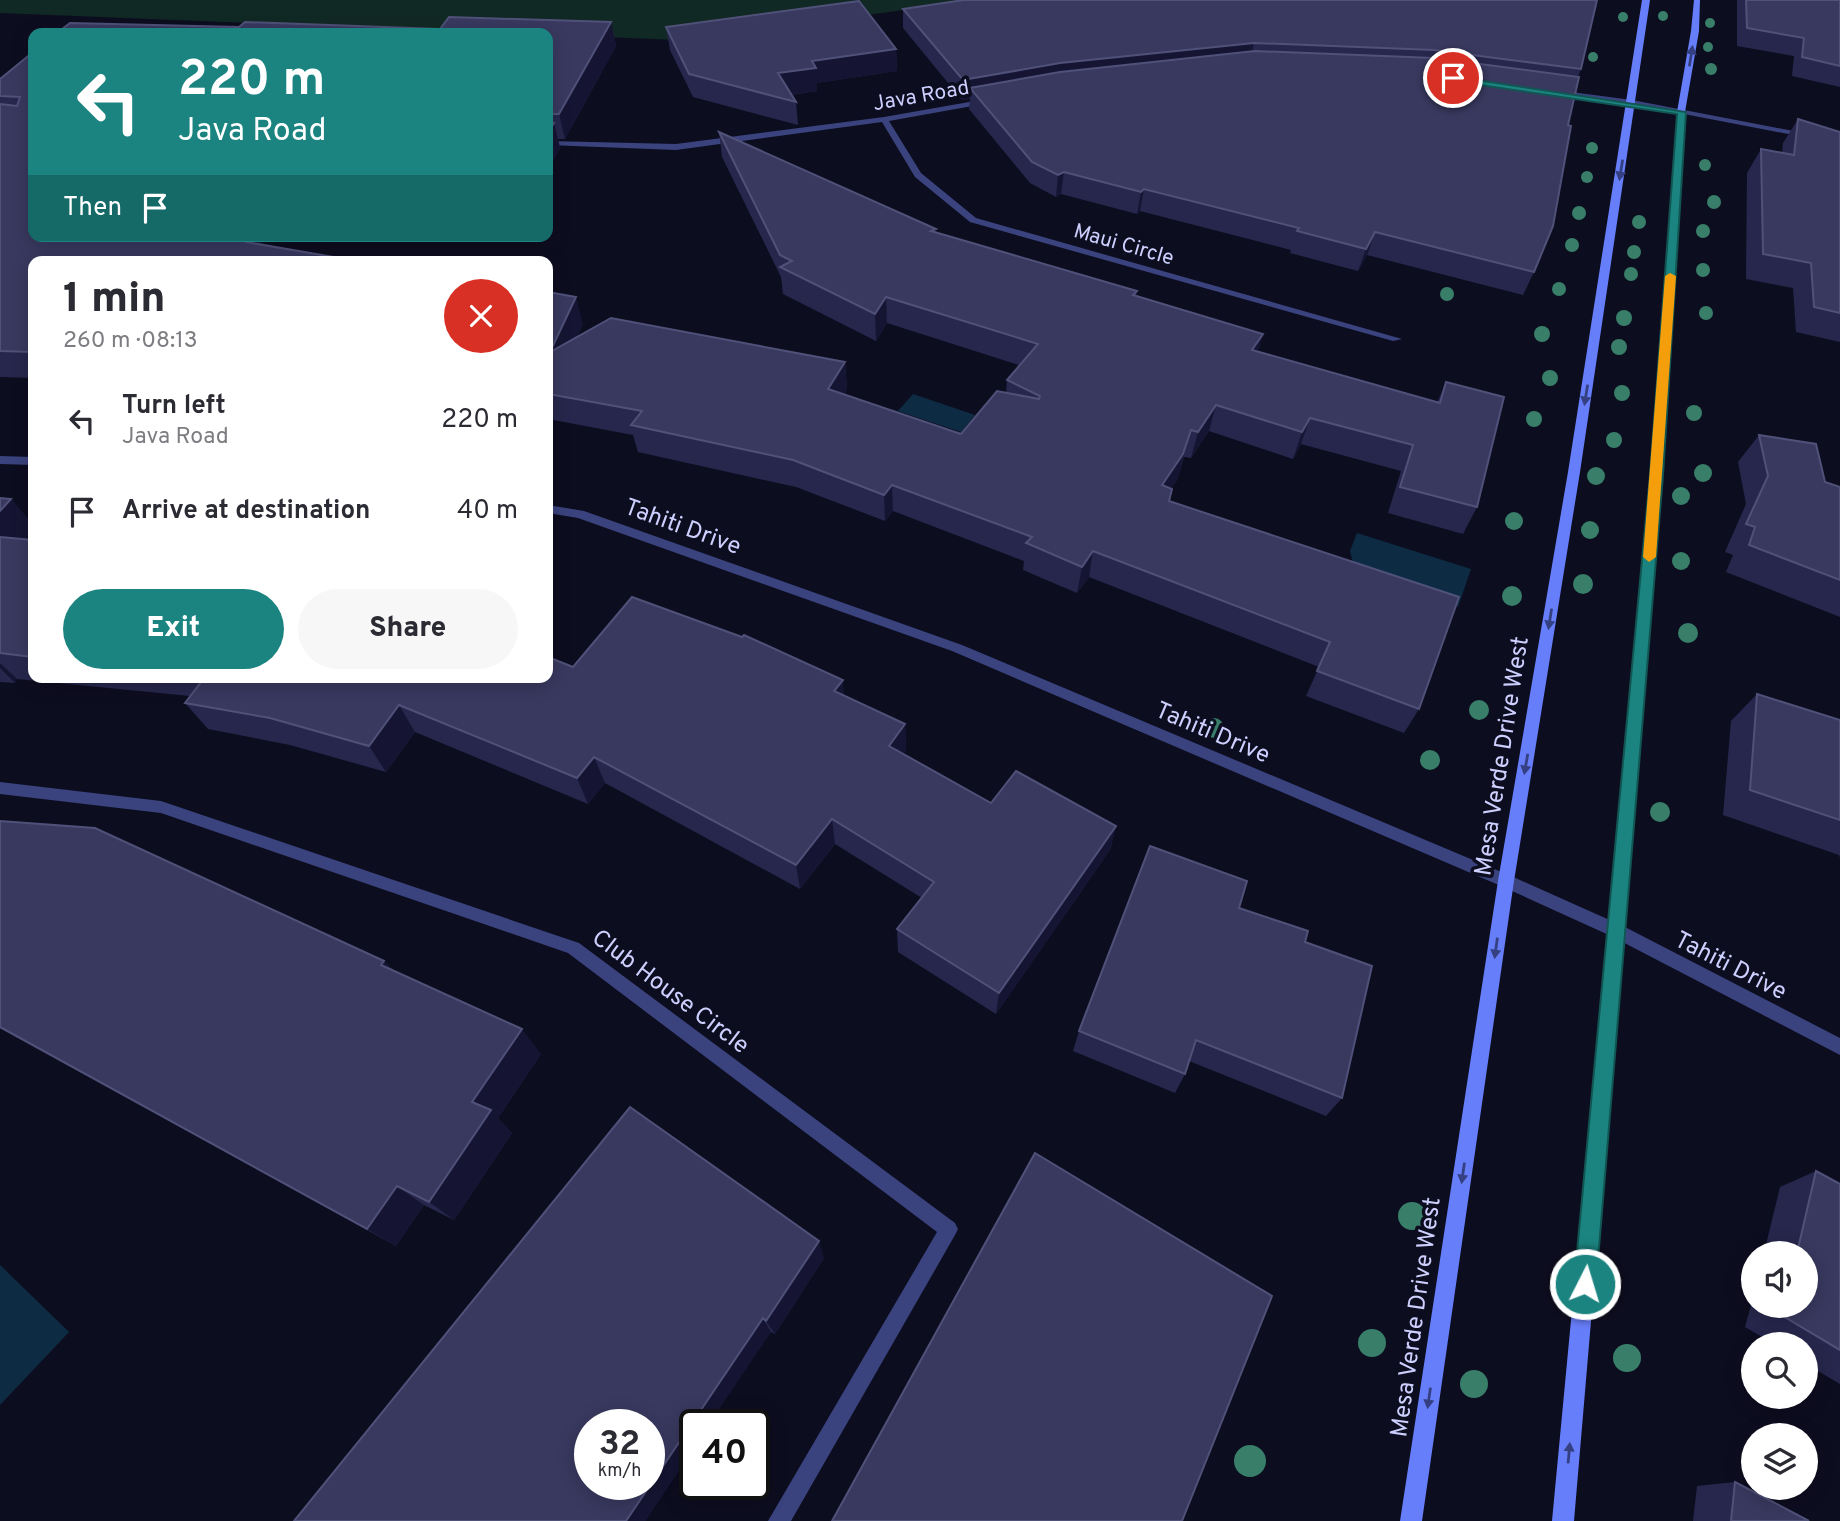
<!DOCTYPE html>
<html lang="en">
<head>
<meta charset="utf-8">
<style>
  body { margin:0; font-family:Overpass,sans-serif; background:#f7f7f7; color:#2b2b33; height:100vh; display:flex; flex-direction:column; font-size:26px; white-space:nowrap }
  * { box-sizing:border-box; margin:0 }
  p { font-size:23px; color:#7c7c81 }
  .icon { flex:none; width:38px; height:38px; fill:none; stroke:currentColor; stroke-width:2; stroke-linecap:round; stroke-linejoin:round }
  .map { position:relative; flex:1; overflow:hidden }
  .side { position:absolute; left:28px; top:256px; width:525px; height:427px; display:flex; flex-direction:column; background:#fff; border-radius:14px; box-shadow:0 4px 18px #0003 }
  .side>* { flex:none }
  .banner { position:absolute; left:28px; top:28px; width:525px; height:214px; border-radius:14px; box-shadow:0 4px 18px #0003; background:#1b8480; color:#fff; overflow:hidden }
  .controls { position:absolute; left:1741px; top:1241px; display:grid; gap:14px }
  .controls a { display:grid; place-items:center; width:77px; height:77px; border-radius:50%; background:#fff; box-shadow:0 4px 18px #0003; font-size:35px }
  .speed { position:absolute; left:574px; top:1409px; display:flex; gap:14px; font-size:35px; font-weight:700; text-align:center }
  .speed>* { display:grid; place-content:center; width:91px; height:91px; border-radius:50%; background:#fff; box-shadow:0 4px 18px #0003; line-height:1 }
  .speed small { font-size:18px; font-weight:400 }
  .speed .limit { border:4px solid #111; border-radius:10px; background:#fff; color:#111 }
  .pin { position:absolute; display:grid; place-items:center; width:60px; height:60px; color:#fff; margin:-30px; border:4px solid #fff; border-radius:50%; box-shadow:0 2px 7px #0007 }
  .me { position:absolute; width:77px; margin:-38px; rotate:5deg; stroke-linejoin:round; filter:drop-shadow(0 0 5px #0008) }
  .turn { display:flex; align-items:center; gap:24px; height:147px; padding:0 35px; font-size:32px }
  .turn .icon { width:91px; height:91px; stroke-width:2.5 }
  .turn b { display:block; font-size:49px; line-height:60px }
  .then { display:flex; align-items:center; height:66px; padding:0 35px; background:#0003; gap:14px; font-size:26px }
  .round { display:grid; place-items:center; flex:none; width:74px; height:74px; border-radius:37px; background:#f7f7f7 }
  .head { display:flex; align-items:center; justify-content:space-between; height:119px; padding:0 35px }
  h1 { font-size:42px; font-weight:800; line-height:52px }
  .primary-button { display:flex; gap:14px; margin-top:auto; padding:14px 35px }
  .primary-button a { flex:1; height:80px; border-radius:42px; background:#1b8480; color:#fff; font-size:28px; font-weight:800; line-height:80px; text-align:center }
  .primary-button a+a { background:#f7f7f7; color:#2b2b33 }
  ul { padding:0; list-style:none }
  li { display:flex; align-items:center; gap:21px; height:91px; padding:0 35px }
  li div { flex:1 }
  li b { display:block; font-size:26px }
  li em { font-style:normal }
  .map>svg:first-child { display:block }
  .green { fill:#112924 }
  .water { fill:#0d2c43 }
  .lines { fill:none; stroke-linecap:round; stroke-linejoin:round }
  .street { fill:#3a437d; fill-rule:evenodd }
  .secondary { fill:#677efb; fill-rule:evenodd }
  .tree { fill:#387e69 }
  .wall { fill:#27274d }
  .shaded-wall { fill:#151533 }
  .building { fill:#393960; stroke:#505179; stroke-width:2; fill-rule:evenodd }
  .oneway { fill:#354083 }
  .route { fill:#1b8480; stroke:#125653; stroke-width:2 }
  .slow { fill:#f59e0b }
  .labels { text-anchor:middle; stroke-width:7; stroke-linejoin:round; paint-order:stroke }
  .far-street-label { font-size:21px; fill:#cdd0fe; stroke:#0d0d20 }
  .street-label { font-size:24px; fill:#cdd0fe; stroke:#0d0d20 }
</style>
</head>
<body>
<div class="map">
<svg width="1840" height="1521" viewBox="0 0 1840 1521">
  <rect width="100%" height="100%" fill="#0d0d20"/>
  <!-- green -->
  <path class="green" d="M0,0H979L680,40L0,13Z"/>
  <!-- water -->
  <g class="water">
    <path d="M913,394L975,415L961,432L898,411Z"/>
    <path d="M1357,533L1471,569L1458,607L1355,571L1350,551Z"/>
    <path d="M0,1265L69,1332L0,1405Z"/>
  </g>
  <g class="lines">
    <!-- street -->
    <g class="street">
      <path d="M1556,90L1632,100L1840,140V144L1632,104L1559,94H1556Z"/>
      <path d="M986,99L990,101L989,103L889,121L921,173L976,218L1402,339L1393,341L970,222L915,177L882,122L676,150L548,145V141L676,144L884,117Z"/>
      <path d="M0,456L33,457V465L0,464Z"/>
      <path d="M548,505L584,511L962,645L1511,876L1623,926L1840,1038V1055L1611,936L1501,886L952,651L578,518L548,513Z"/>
      <path d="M0,782L161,801L579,943L955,1223L958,1229L955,1235L791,1521H768L937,1232L568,953L161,813L0,794Z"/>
    </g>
    <!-- secondary -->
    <g class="secondary">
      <path d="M1642,0H1650L1580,472L1514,881L1422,1521H1400L1498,881L1568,472Z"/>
      <path d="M1694,0H1700L1699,31L1685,112L1663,475L1574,1521H1552L1651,475L1677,112L1691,31Z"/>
    </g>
  </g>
  <!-- trees -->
  <g class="tree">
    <circle cx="1663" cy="16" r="5"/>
    <circle cx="1623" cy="17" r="5"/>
    <circle cx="1710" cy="23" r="5"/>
    <circle cx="1708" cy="47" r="5"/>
    <circle cx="1593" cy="57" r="5"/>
    <circle cx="1711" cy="69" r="6"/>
    <circle cx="1592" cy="148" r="6"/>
    <circle cx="1705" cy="165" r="6"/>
    <circle cx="1587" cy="177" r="6"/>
    <circle cx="1714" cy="202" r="7"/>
    <circle cx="1579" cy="213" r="7"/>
    <circle cx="1639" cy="222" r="7"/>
    <circle cx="1703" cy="231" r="7"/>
    <circle cx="1572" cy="245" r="7"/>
    <circle cx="1634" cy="252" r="7"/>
    <circle cx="1703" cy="270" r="7"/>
    <circle cx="1631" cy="274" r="7"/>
    <circle cx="1559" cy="289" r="7"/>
    <circle cx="1447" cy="294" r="7"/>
    <circle cx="1706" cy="313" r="7"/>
    <circle cx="1624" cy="318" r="8"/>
    <circle cx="1542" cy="334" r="8"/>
    <circle cx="1619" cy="347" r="8"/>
    <circle cx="1550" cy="378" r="8"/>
    <circle cx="1622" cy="393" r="8"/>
    <circle cx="1694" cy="413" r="8"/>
    <circle cx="1534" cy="419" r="8"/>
    <circle cx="1614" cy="440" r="8"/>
    <circle cx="1703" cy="473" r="9"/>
    <circle cx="1596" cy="476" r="9"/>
    <circle cx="1681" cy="496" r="9"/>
    <circle cx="1514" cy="521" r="9"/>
    <circle cx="1590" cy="530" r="9"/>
    <circle cx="1681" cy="561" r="9"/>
    <circle cx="1583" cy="584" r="10"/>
    <circle cx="1512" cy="596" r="10"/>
    <circle cx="1688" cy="633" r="10"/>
    <circle cx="1479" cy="710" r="10"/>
    <circle cx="1214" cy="728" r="10"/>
    <circle cx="1430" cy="760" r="10"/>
    <circle cx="1660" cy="812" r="10"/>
    <circle cx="1412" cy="1216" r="14"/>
    <circle cx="1372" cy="1343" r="14"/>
    <circle cx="1627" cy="1358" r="14"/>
    <circle cx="1474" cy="1384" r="14"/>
    <circle cx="1250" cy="1461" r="16"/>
  </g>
  <!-- wall -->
  <g class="wall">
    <path d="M1597,0L1581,69L1578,77L1534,272L1523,295L1367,255L1358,271L1290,253L1291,250L1140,211L1137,214L1061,194L1056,197L1030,183L969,109L970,99L962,100L903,28V9Z"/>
    <path d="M1737,0H1840V87L1792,76L1794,56L1737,46Z"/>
    <path d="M611,22L616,46L565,139H558L560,148L548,170V33L239,27L440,29Z"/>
    <path d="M666,27L896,49L897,71L817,83V91L791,95L796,102L798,125L693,97L670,50Z"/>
    <path d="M33,52V378L0,377V79Z"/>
    <path d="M1798,119L1840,132V342L1796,332L1793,288L1746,279L1747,173L1761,149L1782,153L1783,143Z"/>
    <path d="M719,132L936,232L1137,291L1136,296L1258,351L1437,403L1446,382L1477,507L1463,534L1388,513L1401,471L1301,444L1293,459L1209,431L1191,458L1184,457L1177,480L1171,489H1172L1170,501L1419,709L1404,733L1306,696L1319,667L1089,577L1077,593L1023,570L1024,561L893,511L885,521L796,487L638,452L633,435L548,419V292L583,324L577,337L845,362L847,389L844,394L961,434L1006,393L1007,380L1019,365L887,323L876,341L783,294L781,277L722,157Z"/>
    <path d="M1759,435L1825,482L1840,487V617L1726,572L1733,555L1725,552L1746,504L1738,462Z"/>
    <path d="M0,498L11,499L33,525V529L25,539L33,540V677H548L573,667L844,695L905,724L906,750L903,754L991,803L1116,826L1110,850L996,1014L898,952L897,929L922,898L835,844L800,889L605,783L588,804L415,732L386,772L290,745L208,729L185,703L190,696L17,679L15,683L0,682Z"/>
    <path d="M1757,694L1840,720V858L1839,855L1723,815L1731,721Z"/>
    <path d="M0,821L384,961L393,970L541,1054L498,1118L512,1133L454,1220L424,1205L396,1246L0,1028Z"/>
    <path d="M1239,908L1305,942L1342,1098L1326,1116L1189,1061L1185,1074L1175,1093L1073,1051L1079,1031Z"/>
    <path d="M1816,1171L1840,1184V1384L1806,1364V1344H1774L1745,1327L1754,1294V1306H1806V1253H1764L1780,1187Z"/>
    <path d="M824,1258L775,1334L771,1332L695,1424V1446L645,1521H294Z"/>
    <path d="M1735,1482L1809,1521H1693L1697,1486Z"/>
  </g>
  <!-- shaded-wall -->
  <g class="shaded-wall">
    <path d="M611,22L616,46L565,139L559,114Z"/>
    <path d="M1254,43L1250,62L970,88V99L962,100L963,80L1060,63Z"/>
    <path d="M896,49L897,71L817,83V91L780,96L778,73L812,61Z"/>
    <path d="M554,123L560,148L548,170V133Z"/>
    <path d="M1064,172L1061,194L1056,197L1058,175Z"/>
    <path d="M1144,189L1140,211L1137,214L1141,192Z"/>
    <path d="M1375,232L1367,255L1358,271L1366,249Z"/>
    <path d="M247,236H263L260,261L246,242Z"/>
    <path d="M576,297L583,324L558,378L550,352Z"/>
    <path d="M886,297L887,323L876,341L875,314Z"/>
    <path d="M1263,334L1256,361L1252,350Z"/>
    <path d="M845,362L847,389L830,415L828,389Z"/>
    <path d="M1216,405L1209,431L1191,458L1198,432Z"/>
    <path d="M1310,418L1301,444L1293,459L1302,432Z"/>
    <path d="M1191,430L1177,480L1156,512L1162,485Z"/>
    <path d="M892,485L893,511L885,521L884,495Z"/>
    <path d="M11,499L33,525V529L4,564L0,560V511Z"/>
    <path d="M1093,551L1089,577L1077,593L1082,567Z"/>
    <path d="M0,663L17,679L15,683L0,668Z"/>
    <path d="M843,680L845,707L834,691Z"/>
    <path d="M399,705L415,732L386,772L369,746Z"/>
    <path d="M905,724L906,750L890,772L889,746Z"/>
    <path d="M594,757L605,783L588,804L577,778Z"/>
    <path d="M832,819L835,844L800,889L796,865Z"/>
    <path d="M1116,826L1110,850L996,1014L999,993Z"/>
    <path d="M384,961L409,988L381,965Z"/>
    <path d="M522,1029L541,1054L498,1118L512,1133L454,1220L429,1202L472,1102Z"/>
    <path d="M397,1186L424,1205L396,1246L367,1229Z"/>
    <path d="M819,1241L824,1258L775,1334L766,1321Z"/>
    <path d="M763,1318L771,1332L709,1424H695V1446L645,1521H626Z"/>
  </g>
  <!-- building -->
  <g class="building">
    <path d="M964,0H1597L1581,69L1434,50L1254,43L1060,63L963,80L903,9Z"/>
    <path d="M1746,0H1840V66L1802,57L1804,38L1747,28Z"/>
    <path d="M859,1L896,49L812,61L816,68L778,73L796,102L689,74L666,27Z"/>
    <path d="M449,17L611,22L559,114H548V33H57L70,23L239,27L245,22L440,29Z"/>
    <path d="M1255,51L1434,58L1579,77L1568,125L1571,126L1553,226L1534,272L1375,232L1366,249L1297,231L1299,228L1144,189L1141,192L1064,172L1058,175L1032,162L970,88L1060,72Z"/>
    <path d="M33,52V236H247L246,242L357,261H33V352L0,351V104L17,106L20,97L0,96V79Z"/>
    <path d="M1798,119L1840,132V313L1814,307L1811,263L1763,254L1761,149L1794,155Z"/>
    <path d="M548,122L554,123L548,133Z"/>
    <path d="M719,132L936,229L931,231L1137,291L1133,295L1263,334L1252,350L1440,403L1446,382L1504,397L1477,507L1400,487L1413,445L1310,418L1302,432L1216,405L1198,432L1191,430L1183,454L1162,485L1172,489L1169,501L1459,597L1419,709L1317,671L1330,642L1093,551L1082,567L1026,543L1032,537L892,485L884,495L793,460L631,425L642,411L548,394V292L576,297L550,352L611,318L845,362L828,389L961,434L997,391L1039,399L1040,396L1007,380L1038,344L886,297L875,314L780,267L792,261L780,255Z"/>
    <path d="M1759,435L1816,444L1825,482L1840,487V580L1749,545L1755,527L1746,524L1768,476Z"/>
    <path d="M0,498L11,499L0,511Z"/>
    <path d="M0,537L33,540V657L0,653Z"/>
    <path d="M632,597L742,637L744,635L843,680L834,691L905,724L889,746L991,803L1016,771L1116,826L999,993L897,929L934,882L832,819L796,865L594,757L577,778L399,705L369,746L270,718L185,703L205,677H548V657L573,667Z"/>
    <path d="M1757,694L1840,720V820L1750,790Z"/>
    <path d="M0,821L95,828L384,961L381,965L522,1029L472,1102L491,1110L429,1202L397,1186L367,1229L0,1027Z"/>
    <path d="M1150,846L1247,881L1239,908L1308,931L1305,942L1372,966L1342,1098L1196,1040L1185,1074L1079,1031Z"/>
    <path d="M630,1107L819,1241L766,1321L763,1318L626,1521H294ZM590,1424H649V1484H590Z"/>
    <path d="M1035,1153L1272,1296L1182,1521H832Z"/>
    <path d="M1816,1171L1840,1184V1350L1783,1316L1785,1306H1806V1253H1797Z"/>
    <path d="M1735,1482L1809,1521H1731Z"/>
  </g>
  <!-- one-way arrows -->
  <defs><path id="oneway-solid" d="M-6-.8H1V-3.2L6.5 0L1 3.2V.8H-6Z" transform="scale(1.75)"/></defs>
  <g class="oneway">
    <use href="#oneway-solid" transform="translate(1691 56) rotate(-81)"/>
    <use href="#oneway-solid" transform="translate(1621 170) rotate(99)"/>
    <use href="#oneway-solid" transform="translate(1586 395) rotate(99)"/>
    <use href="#oneway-solid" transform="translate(1550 619) rotate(99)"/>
    <use href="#oneway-solid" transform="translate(1526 764) rotate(100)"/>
    <use href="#oneway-solid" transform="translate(1496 948) rotate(98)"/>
    <use href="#oneway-solid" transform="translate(1463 1173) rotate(98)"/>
    <use href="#oneway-solid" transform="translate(1429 1398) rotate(98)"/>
    <use href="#oneway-solid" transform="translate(1569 1453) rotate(-85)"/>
  </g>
  <!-- route -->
  <path class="route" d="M1450,76L1686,112L1663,475L1596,1284L1593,1291L1585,1295L1577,1291L1574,1284L1650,475L1677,114L1453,81Z"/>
  <!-- slow -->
  <path class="slow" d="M1670,273L1676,276L1656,557L1649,562L1643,557L1665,276Z"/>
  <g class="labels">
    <!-- far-street labels -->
    <g class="far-street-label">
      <text transform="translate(921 95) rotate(-10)" y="7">Java Road</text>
      <text transform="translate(1124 244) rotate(16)" y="7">Maui Circle</text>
    </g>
    <!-- street labels -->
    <g class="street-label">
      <text transform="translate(683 526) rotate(20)" y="8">Tahiti Drive</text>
      <text transform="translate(1213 732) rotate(23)" y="8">Tahiti Drive</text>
      <text transform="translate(1501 756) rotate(-81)" y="8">Mesa Verde Drive West</text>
      <text transform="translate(1731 965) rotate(27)" y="8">Tahiti Drive</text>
      <text transform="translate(671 991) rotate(37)" y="8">Club House Circle</text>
      <text transform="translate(1415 1317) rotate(-82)" y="8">Mesa Verde Drive West</text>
    </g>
  </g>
</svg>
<div class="controls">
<a><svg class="icon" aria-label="sound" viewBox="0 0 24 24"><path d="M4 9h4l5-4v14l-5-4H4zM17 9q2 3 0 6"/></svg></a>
<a><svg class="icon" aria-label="search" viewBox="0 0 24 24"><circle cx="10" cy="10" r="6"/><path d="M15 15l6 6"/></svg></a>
<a><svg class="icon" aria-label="layers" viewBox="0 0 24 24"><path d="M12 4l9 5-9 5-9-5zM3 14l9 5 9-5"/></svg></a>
</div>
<div class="speed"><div>32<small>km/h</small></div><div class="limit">40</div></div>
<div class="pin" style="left:1453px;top:78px;background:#d93025"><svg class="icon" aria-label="arrive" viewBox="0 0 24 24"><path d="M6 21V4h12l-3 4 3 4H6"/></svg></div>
<svg class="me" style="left:1585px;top:1284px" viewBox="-20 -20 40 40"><circle r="17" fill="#1b8480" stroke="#fff" stroke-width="3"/><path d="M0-11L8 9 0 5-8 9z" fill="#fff"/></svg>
<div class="banner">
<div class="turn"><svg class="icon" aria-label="left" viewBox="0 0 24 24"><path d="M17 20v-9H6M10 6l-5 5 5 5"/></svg><div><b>220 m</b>Java Road</div></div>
<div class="then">Then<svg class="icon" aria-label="arrive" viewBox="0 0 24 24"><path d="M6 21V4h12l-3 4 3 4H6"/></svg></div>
</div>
<section class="side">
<div class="head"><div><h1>1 min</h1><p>260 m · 08:13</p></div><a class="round" style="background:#d93025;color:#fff"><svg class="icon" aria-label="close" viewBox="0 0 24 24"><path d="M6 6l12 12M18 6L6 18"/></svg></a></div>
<ul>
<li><svg class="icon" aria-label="left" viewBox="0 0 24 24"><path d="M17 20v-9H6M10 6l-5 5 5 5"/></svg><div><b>Turn left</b><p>Java Road</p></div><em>220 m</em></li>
<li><svg class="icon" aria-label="arrive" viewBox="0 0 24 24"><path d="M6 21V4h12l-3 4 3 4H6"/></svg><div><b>Arrive at destination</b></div><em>40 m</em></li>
</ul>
<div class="primary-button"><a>Exit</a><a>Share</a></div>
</section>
</div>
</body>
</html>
